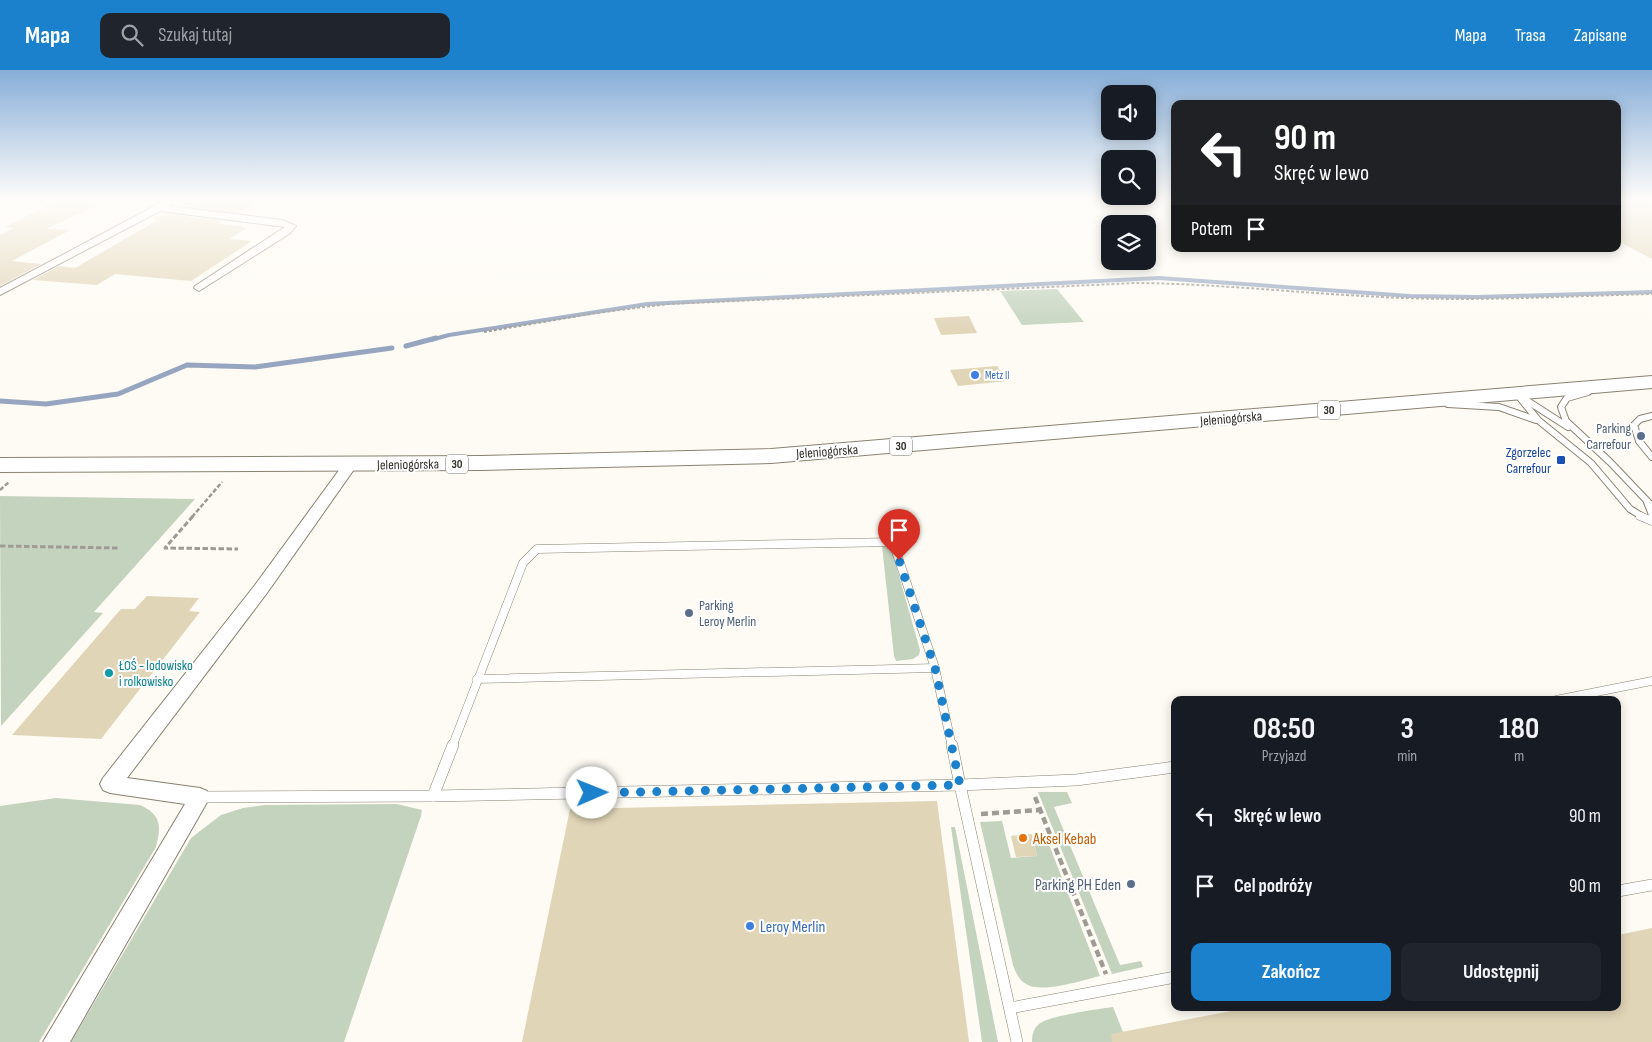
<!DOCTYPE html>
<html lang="pl">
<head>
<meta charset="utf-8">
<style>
  body { margin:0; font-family:"Sofia Sans Condensed",sans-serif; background:#20242c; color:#f1f3f6; height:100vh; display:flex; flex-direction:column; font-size:19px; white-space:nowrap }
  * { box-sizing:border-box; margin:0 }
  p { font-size:16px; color:#9ea1a6 }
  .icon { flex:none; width:28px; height:28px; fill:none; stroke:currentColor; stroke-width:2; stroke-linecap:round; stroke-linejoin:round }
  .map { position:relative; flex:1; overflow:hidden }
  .drawer { position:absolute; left:1171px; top:626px; width:450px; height:315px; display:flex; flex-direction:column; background:#171b24; border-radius:10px; box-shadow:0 2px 12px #0003 }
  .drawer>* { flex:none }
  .guide { position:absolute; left:1171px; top:30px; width:450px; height:152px; border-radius:10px; box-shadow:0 2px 12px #0003; background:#202124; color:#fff; overflow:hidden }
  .tools { position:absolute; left:1101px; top:15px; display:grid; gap:10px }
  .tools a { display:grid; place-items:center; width:55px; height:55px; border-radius:10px; background:#171b24; box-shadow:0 2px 12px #0003; font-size:25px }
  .pin { position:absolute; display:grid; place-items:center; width:42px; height:42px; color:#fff; margin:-51px -21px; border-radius:50% 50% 50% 0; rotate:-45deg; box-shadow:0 0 5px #0007 }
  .pin .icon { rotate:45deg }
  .me { position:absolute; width:55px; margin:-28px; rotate:89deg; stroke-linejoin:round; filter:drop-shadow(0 0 4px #0008) }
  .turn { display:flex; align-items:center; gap:18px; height:105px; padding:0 20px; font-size:22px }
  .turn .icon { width:65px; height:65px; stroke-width:2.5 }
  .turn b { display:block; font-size:35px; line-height:42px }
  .then { display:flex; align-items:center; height:48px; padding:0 20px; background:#0003; gap:10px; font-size:19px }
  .eta { display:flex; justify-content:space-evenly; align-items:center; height:85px; text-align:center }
  .eta b { font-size:30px; font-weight:700; line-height:35px }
  .cta { display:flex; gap:10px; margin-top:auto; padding:10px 20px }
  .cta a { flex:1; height:58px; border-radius:10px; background:#1b81cc; color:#fff; font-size:20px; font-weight:700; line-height:58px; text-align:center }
  .cta a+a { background:#20242c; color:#f1f3f6 }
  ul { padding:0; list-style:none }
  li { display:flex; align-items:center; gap:15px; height:70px; padding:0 20px }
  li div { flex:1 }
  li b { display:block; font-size:19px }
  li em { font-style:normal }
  header { display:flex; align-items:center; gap:30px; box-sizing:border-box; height:70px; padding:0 25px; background:#1b81cc; color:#fff }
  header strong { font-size:24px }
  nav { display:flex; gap:28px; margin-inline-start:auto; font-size:18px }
  .search { width:350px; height:45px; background:#20242c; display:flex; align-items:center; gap:12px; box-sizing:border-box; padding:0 18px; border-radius:10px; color:#9ea1a6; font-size:19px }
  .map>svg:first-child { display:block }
  .green { fill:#c4d3be }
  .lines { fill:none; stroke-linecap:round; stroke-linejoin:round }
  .stream-far1 { stroke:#97a6c0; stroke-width:4 }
  .stream { stroke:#97a6c0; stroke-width:5 }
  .building { fill:#e1d5b7 }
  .lane-far2-casing { stroke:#898272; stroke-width:8 }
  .lane-far1-casing { stroke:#898272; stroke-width:9 }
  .lane-casing { stroke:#898272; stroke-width:12 }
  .street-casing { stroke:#898272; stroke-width:2 }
  .primary-casing { stroke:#898272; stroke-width:2 }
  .path-far3 { stroke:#9e9b95; stroke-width:2; stroke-dasharray:3 2; stroke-linecap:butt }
  .path-far2 { stroke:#9e9b95; stroke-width:2.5; stroke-dasharray:4.5 2; stroke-linecap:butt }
  .path-far1 { stroke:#9e9b95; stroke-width:3; stroke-dasharray:5.5 2.5; stroke-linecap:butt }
  .path { stroke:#9e9b95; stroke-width:4.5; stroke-dasharray:7 4; stroke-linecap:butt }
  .lane-far2 { stroke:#fff; stroke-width:6 }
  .lane-far1 { stroke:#fff; stroke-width:8 }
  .lane { stroke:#fff; stroke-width:11 }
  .street { fill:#fff; fill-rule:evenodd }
  .primary { fill:#fff; fill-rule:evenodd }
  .route { stroke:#1b81cc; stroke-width:9; stroke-dasharray:0 16.2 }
  .shop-dot { fill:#3f7fe0; stroke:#fff; stroke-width:2 }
  .service-dot { fill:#5c6f8a; stroke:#fff; stroke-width:2 }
  .transit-dot { fill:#1a4fb4; stroke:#fff; stroke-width:2 }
  .culture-dot { fill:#0f9aa8; stroke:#fff; stroke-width:2 }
  .food-dot { fill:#e8710a; stroke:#fff; stroke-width:2 }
  .labels { text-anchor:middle; stroke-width:4; stroke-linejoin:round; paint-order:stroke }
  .far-shop-label { font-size:11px; fill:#366cbe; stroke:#fff; text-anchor:start }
  .shield { fill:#fff; stroke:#706e6a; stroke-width:1 }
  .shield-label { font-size:12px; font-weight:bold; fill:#33302a }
  .street-label { font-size:14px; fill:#33302a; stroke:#fff }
  .service-label { font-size:14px; fill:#4e5e75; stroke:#fff; text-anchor:end }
  .transit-label { font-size:14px; fill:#164399; stroke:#fff; text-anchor:end }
  .culture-label { font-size:14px; fill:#0d838f; stroke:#fff; text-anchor:start }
  .near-food-label { font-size:16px; fill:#c56008; stroke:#fff; text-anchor:start }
  .near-service-label { font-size:16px; fill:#4e5e75; stroke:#fff; text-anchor:end }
  .near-shop-label { font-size:16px; fill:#366cbe; stroke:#fff; text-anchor:start }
</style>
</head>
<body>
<header>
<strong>Mapa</strong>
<div class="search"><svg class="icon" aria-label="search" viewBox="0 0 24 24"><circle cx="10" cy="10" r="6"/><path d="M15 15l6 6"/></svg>Szukaj tutaj</div>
<nav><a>Mapa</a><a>Trasa</a><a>Zapisane</a></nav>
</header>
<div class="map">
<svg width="1652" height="972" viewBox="0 0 1652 972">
  <rect width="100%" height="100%" fill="#fefbf4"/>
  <!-- green -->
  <g class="green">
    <path d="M1057,219L1084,252L1022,255L1000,221Z"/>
    <path d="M0,426L195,429L94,542L103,543L1,656Z"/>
    <path d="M882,476H886L892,481L920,580L919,585L913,589L896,591L894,586Z"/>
    <path d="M1038,722H1067L1072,733L1054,737L1120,895L1141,891L1143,897L1112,904Z"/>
    <path d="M56,728L140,735C162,745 161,757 156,777L39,972H0V736Z"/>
    <path d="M397,734L422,740L421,746L344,972H71L191,768L221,745L243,738L265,735Z"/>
    <path d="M1002,751L1011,788L1037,786L1034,773L1048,772L1100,906C1084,910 1040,924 1026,914C1019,910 1016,903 1013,895L980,752Z"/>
    <path d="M951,757H955L998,972H982Z"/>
    <path d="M1113,937L1127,972H1032C1032,966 1033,959 1039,954C1048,946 1098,939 1113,937Z"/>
  </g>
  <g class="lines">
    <!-- stream-far1 -->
    <path class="stream-far1" d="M431,270L449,265L647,234L1159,208L1410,226L1478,227L1652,222"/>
    <!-- stream -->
    <g class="stream">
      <path d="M406,276L436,268"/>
      <path d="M0,331L46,334L118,324L187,295L255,297L392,278"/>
    </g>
  </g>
  <!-- building -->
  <g class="building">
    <path d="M57,131H105L46,159L70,160L12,191L41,194L0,216V165L14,158L5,157Z"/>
    <path d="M180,131H259L238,143L180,135Z"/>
    <path d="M1618,131H1652V189L1618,171Z"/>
    <path d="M169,144L223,151L218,154L243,156L240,157L247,158L229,169L252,171L191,211L115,204L97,215L33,210L59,196L75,198L156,151L154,147Z"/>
    <path d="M969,246L977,263L941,265L934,248Z"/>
    <path d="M997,296L1007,311L958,316L950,300Z"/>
    <path d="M147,526L199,528L189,541L200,542L101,669L12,665L121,539H135Z"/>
    <path d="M937,731L969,972H522L570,739Z"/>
    <path d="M1032,764L1037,786L1016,787L1011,766Z"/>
    <path d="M1652,858V972H1112L1111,964L1247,938H1618V865Z"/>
  </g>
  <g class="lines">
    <!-- lane-far2 casing -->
    <g class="lane-far2-casing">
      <g id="lane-far2">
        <path d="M1588,322L1567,328L1561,337L1566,351L1610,392L1652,436"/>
        <path d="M1517,324L1538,350L1591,393L1630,439L1643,447"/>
        <path d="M1523,328L1568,357"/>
        <path d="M1448,334L1499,337L1536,350"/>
        <path d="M1652,346L1640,349L1634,355L1639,371L1652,387"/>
        <path d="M1647,432L1652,445"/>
      </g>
    </g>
    <!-- lane-far1 casing -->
    <g class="lane-far1-casing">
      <g id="lane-far1">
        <path d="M1640,446L1652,451"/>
        <path d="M477,609L935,598"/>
        <path d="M1556,630L1652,611"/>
        <path d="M452,677L523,493L537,479L893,472L935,598L952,677"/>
      </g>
    </g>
    <!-- lane casing -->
    <g class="lane-casing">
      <g id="lane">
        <path d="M453,675L433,726L960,715"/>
        <path d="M952,675L960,715"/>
        <path d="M960,715L1017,972"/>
        <path d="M960,715L1076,710L1175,697"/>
        <path d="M200,727L433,726"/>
        <path d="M1618,821L1652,815"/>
        <path d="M1010,938L1175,907"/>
      </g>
    </g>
    <!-- street casing -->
    <g class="street-casing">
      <g id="street">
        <path d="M164,131H171L173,133L169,136L282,150L296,156L289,164L199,221L194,218L195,216L285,157L160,141L0,225V218Z"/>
        <path d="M350,391L355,392L357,395L355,398L267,523L127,708L200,718L207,721L210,727L70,972H43L185,734L110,723L103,720L100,714L103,708L255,515L345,392Z"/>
      </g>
    </g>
    <!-- primary casing -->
    <g class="primary-casing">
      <path id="primary" d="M1652,306V318L771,393L482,400L0,402V388L482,386L771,379Z"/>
    </g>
    <!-- path-far3 -->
    <path class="path-far3" d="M484,262L596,243L668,234L1137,213C1227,214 1316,225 1406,228C1488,231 1570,226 1652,224"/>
    <!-- path-far2 -->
    <g class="path-far2">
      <path d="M0,420L9,412"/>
      <path d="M192,447L222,412"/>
    </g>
    <!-- path-far1 -->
    <g class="path-far1">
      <path d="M193,446L165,478L238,479"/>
      <path d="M0,476L118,478"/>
    </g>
    <!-- path -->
    <g class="path">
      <path d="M1035,727L1106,904"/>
      <path d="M981,744L1040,740"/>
    </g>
    <!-- lane-far2 -->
    <use href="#lane-far2" class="lane-far2"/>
    <!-- lane-far1 -->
    <use href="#lane-far1" class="lane-far1"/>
    <!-- lane -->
    <use href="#lane" class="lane"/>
    <!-- street -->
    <use href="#street" class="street"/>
    <!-- primary -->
    <use href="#primary" class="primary"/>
  </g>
  <!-- sky -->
  <linearGradient id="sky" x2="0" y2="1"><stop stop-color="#87aed8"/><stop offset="0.49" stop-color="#fffdfa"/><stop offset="1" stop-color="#fffdfa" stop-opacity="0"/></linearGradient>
  <rect width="1652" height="267" fill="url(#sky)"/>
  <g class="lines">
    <!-- route -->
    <path class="route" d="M592,723L960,715L935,598L899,490"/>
  </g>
  <!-- markers -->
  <g class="shop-dot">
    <circle cx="975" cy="305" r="5"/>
    <circle cx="750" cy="856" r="5"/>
  </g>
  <g class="service-dot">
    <circle cx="1641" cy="366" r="5"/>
    <circle cx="689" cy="543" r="5"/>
    <circle cx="1131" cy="814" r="5"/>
  </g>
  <rect class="transit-dot" x="1556" y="385" width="10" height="10" rx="2.5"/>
  <circle class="culture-dot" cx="109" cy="603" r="5"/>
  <circle class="food-dot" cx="1023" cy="768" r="5"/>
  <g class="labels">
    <!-- far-shop labels -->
    <g class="far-shop-label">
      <text x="985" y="309">Metz II</text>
    </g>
    <!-- shield labels -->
    <g class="shield">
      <rect x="1318" y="330.5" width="22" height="19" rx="4"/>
      <rect x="890" y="366.5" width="22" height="19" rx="4"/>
      <rect x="446" y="384.5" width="22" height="19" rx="4"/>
    </g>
    <g class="shield-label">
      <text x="1329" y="344">30</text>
      <text x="901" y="380">30</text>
      <text x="457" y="398">30</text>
    </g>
    <!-- street labels -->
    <g class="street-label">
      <text transform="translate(1231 348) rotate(-5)" y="5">Jeleniogórska</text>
      <text transform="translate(827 381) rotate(-4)" y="5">Jeleniogórska</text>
      <text transform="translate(408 394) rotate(-1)" y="5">Jeleniogórska</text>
    </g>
    <!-- service labels -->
    <g class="service-label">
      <text x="1631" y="363">Parking<tspan x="1631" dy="16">Carrefour</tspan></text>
      <text x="699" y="540" text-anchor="start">Parking<tspan x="699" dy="16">Leroy Merlin</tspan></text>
    </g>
    <!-- transit labels -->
    <g class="transit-label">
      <text x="1551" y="387">Zgorzelec<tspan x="1551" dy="16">Carrefour</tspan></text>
    </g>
    <!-- culture labels -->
    <g class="culture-label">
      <text x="119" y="600">ŁOŚ - lodowisko<tspan x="119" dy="16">i rolkowisko</tspan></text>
    </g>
    <!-- near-food labels -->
    <g class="near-food-label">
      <text x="1033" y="774">Aksel Kebab</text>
    </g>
    <!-- near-service labels -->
    <g class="near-service-label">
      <text x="1121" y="820">Parking PH Eden</text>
    </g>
    <!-- near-shop labels -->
    <g class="near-shop-label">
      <text x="760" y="862">Leroy Merlin</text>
    </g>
  </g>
</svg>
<div class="tools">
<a><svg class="icon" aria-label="sound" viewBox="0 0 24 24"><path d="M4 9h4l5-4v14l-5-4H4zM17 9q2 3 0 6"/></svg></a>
<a><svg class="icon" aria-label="search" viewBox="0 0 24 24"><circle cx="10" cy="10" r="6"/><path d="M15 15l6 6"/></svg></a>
<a><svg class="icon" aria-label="layers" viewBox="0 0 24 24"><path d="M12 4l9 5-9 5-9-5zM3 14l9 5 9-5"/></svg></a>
</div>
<div class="pin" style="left:899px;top:490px;background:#d93025"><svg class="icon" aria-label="arrive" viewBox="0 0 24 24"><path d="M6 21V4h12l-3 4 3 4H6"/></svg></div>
<svg class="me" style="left:592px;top:723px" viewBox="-20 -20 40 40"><circle r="19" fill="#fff"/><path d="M0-13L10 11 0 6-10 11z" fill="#1b81cc"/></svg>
<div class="guide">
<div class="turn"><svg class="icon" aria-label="left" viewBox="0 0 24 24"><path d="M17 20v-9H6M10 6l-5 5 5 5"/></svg><div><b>90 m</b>Skręć w lewo</div></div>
<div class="then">Potem<svg class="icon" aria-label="arrive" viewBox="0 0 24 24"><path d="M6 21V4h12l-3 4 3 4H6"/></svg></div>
</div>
<section class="drawer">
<div class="eta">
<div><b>08:50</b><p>Przyjazd</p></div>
<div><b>3</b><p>min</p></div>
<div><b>180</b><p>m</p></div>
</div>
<ul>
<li><svg class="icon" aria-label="left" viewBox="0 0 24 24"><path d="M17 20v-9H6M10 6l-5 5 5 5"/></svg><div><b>Skręć w lewo</b></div><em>90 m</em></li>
<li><svg class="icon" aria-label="arrive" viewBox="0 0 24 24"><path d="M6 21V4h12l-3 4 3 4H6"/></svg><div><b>Cel podróży</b></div><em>90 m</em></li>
</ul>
<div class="cta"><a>Zakończ</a><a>Udostępnij</a></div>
</section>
</div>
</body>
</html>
